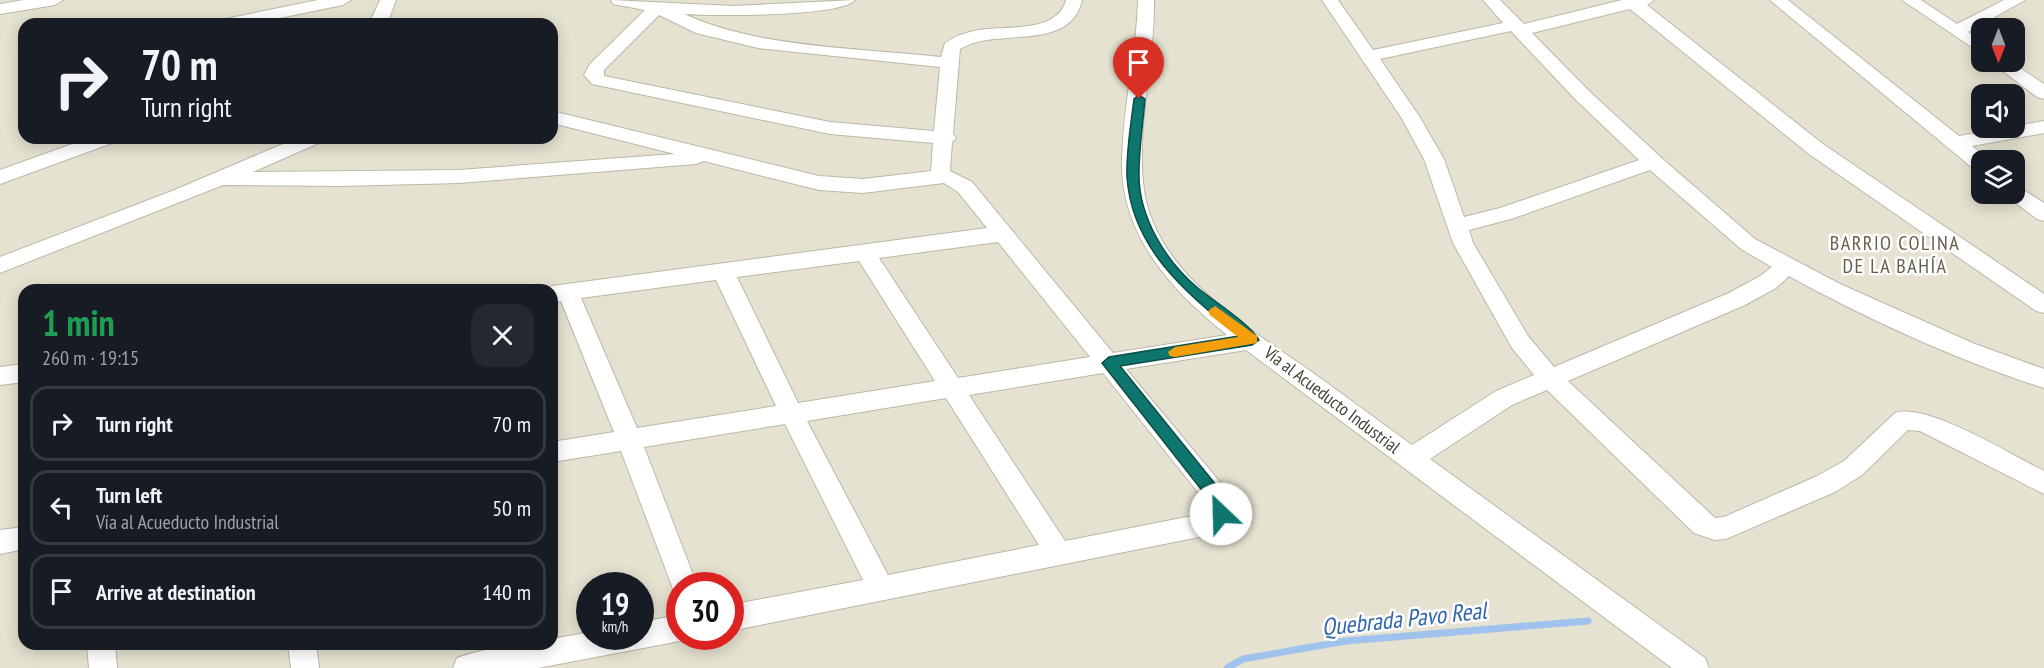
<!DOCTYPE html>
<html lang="en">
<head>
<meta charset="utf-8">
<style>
  body { margin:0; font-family:"PT Sans Narrow",sans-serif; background:#242831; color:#f1f3f6; height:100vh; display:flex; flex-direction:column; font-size:22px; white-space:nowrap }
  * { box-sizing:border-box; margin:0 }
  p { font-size:20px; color:#9ea1a6 }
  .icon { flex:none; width:33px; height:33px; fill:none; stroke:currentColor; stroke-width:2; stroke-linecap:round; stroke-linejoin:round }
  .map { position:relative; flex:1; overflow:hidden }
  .panel { position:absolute; left:18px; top:284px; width:540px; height:366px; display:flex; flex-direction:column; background:#171b24; border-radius:18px; box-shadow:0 3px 15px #0003 }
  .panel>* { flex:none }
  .hud { position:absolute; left:18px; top:18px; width:540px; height:126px; border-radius:18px; box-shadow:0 3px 15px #0003; background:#171b24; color:#f1f3f6; overflow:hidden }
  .needle { width:39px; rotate:180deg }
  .controls { position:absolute; left:1971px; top:18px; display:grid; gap:12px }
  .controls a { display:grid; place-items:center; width:54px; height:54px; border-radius:12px; background:#171b24; box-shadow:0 3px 15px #0003; font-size:30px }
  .speed { position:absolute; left:576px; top:572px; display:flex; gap:12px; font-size:30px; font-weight:700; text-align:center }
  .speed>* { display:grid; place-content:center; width:78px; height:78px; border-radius:50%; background:#171b24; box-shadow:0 3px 15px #0003; line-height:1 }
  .speed small { font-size:15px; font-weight:400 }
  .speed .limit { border:9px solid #d22; background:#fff; color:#111 }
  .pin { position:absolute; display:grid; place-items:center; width:51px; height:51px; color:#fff; margin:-62px -26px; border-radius:50% 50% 50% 0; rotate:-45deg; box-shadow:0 0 6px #0007 }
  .pin .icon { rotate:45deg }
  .me { position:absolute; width:66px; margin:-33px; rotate:336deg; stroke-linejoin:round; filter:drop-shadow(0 0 4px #0008) }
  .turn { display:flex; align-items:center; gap:21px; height:126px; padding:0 24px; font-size:27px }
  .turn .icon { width:78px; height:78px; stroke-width:2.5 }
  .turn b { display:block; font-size:42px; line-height:51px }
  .round { display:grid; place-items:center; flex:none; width:63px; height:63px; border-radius:18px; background:#242831 }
  .overview { display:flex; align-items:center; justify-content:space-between; height:102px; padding:0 24px }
  h1 { font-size:36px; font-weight:800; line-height:45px; color:#1e9e55 }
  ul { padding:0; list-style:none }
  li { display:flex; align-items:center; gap:18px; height:75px; margin:0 12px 9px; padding:0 12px; border:3px solid #363941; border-radius:18px }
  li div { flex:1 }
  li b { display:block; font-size:22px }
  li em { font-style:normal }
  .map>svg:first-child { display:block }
  .residential { fill:#e5e2d1; fill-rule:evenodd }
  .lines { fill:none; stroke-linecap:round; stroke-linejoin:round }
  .stream { stroke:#a0c3ee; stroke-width:7 }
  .minor-casing { stroke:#bcb8a6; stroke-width:2 }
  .minor { fill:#fff; fill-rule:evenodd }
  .route { fill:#0f766e; stroke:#0a4d48; stroke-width:1.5 }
  .slow { fill:#f59e0b }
  .labels { text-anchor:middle; stroke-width:5; stroke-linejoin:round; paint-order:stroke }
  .street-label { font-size:18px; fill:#433f34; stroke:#fff }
  .neighbourhood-label { font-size:20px; letter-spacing:1.5px; fill:#655e4b; stroke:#fff }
  .near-water-label { font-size:24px; font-style:italic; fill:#3066ab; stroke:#fff }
</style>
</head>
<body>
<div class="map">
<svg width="2044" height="668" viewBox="0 0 2044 668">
  <rect width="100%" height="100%" fill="#f1efe3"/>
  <!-- residential -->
  <path class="residential" d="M0,0H2044V668H0ZM24,24H552V138H24ZM1982,28H2014V62H1982ZM1982,94H2014V128H1982ZM1982,160H2014V194H1982ZM24,290H552V644H24ZM590,585H640V636H590ZM680,585H730V636H680Z"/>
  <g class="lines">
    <!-- stream -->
    <path class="stream" d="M1227,668L1243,659L1346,641L1588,621"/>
    <!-- minor casing -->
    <g class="minor-casing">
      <g id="minor">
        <path d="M24,0H63L55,5L0,14V4Z"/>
        <path d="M318,0H351L343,5L250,24H216L225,19Z"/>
        <path d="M380,0H396L387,24H369Z"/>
        <path d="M611,0L733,6L855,0C842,17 710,16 684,14C757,48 861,48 941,57L945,43C956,36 966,32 979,30C1006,25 1057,34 1066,0H1082C1070,54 995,26 960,49L953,134L956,138L952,142L950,171L972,182L1113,353L1227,335C1171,290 1120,235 1122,159C1123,105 1137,53 1138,0H1154C1155,61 1137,121 1143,182C1151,273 1250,328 1316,375C1348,398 1380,422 1412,445L1496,391L1534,375L1512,348L1453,243L1424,159L1401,117L1322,0H1338L1373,50L1503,23L1483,0H1500L1524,24L1622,0H1654L1647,5L1823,144L2044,294V313L2036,311L1809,154L1630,9L1532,33L1589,91L1666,162L1755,239L1840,284L1975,344L2044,369V388C1957,360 1869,320 1789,276L1776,288L1745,305L1568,381L1715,518L1724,517L1817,476L1844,461L1895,413C1927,402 2011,455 2044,471V494L1920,431L1908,430L1862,475L1835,492L1726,539L1715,540L1694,533L1547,390L1512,405L1430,459L1705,658L1709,668H1672L1246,350L1126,369L1224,487L1233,511L1226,529L1209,535L730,631V605L863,580L785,424L644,447L697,585H680V596L675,594L621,451L552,462V442L614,432L561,301L552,302V290H544L552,286L987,228L958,192L944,183L863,193L819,190L704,161L696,164L459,183L341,186L223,185L0,273V257L172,191L297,138H324L321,142L253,172L459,170L675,154L552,123V111L819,176L863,179L931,171L933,143L830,134L592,84L584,75L590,64L645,10L613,4ZM659,15L696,33L758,48L940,67L934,131L830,122L604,76V70ZM1511,31L1575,99L1639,160L1500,208L1464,217L1444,159L1419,116L1380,59ZM1650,170L1741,249L1772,267L1760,276L1729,293L1554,367L1528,336L1473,243L1469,230L1511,219ZM998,242L1090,357L958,378L879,258ZM859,261L935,381L798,403L737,277ZM716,280L776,406L637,428L581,298ZM1103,373L1205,501L1207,513L1065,541L969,395ZM946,398L1039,545L888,575L807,421Z"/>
        <path d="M1770,0H1788L1959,136L2044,121V133L1972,146L1989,160H1982V171L1975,170Z"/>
        <path d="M1902,0H1921L1957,24L2004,0H2025L1968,32L1982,41V54Z"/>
        <path d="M1991,62H2011L2044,84V99L2037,97Z"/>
        <path d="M89,138H118L115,142L0,184V170Z"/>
        <path d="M2014,184L2044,203V221L2037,219L2007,196L2005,194H2014Z"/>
        <path d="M24,364V382L0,385V367Z"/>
        <path d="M24,527V549L0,554V530Z"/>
        <path d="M680,615V636H690L680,641L538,668H453L457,658C486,647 521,644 552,644V639L590,632V636H640V622Z"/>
        <path d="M87,644H115L117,668H89Z"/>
        <path d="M288,644H316L319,668H291Z"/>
      </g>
    </g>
    <!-- minor -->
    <use href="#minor" class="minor"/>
  </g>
  <!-- route -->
  <path class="route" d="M1139,95L1145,99C1143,123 1139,148 1139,173C1138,216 1166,262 1199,289C1215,302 1249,323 1259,340L1252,345L1120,366L1220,490L1229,514L1226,519H1216L1208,498L1102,363L1109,357L1239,336C1187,293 1132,250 1127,177C1126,152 1131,124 1134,99Z"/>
  <!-- slow -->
  <path class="slow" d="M1215,306L1257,336V343L1175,357L1170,356L1168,352L1175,347L1238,337L1210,315L1208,311Z"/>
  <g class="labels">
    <!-- street labels -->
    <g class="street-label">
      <text transform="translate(1332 400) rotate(37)" y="6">Vía al Acueducto Industrial</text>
    </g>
    <!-- neighbourhood labels -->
    <g class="neighbourhood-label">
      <text x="1895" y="250">BARRIO COLINA<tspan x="1895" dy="23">DE LA BAHÍA</tspan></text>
    </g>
    <!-- near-water labels -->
    <g class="near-water-label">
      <text transform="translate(1404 619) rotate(-6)" y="8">Quebrada Pavo Real</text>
    </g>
  </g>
</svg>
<div class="controls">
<a><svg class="needle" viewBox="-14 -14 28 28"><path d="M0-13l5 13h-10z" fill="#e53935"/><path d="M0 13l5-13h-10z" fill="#9ea1a6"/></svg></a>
<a><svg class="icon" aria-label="sound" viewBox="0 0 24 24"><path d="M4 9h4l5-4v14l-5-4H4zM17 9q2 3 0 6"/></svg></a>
<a><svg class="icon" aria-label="layers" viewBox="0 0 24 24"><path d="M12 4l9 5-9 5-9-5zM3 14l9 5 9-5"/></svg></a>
</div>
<div class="speed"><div>19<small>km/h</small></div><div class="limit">30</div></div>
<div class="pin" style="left:1139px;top:99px;background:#d93025"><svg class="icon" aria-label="arrive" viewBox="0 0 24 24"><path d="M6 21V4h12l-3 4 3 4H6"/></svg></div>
<svg class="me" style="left:1221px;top:514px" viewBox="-20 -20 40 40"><circle r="19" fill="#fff"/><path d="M0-13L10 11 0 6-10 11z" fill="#0f766e"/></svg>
<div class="hud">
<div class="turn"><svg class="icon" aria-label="right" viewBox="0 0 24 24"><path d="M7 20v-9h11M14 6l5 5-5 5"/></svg><div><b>70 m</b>Turn right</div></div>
</div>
<section class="panel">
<div class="overview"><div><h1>1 min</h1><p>260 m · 19:15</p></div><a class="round"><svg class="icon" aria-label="close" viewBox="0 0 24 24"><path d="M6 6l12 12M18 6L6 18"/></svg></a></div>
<ul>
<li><svg class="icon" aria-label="right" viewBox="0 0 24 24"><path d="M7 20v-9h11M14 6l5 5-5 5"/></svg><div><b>Turn right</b></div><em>70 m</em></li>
<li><svg class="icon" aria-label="left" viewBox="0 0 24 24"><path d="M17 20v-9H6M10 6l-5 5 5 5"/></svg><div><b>Turn left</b><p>Vía al Acueducto Industrial</p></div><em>50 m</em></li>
<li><svg class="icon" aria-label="arrive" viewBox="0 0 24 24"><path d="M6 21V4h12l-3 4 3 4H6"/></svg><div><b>Arrive at destination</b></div><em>140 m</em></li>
</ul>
</section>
</div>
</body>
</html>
